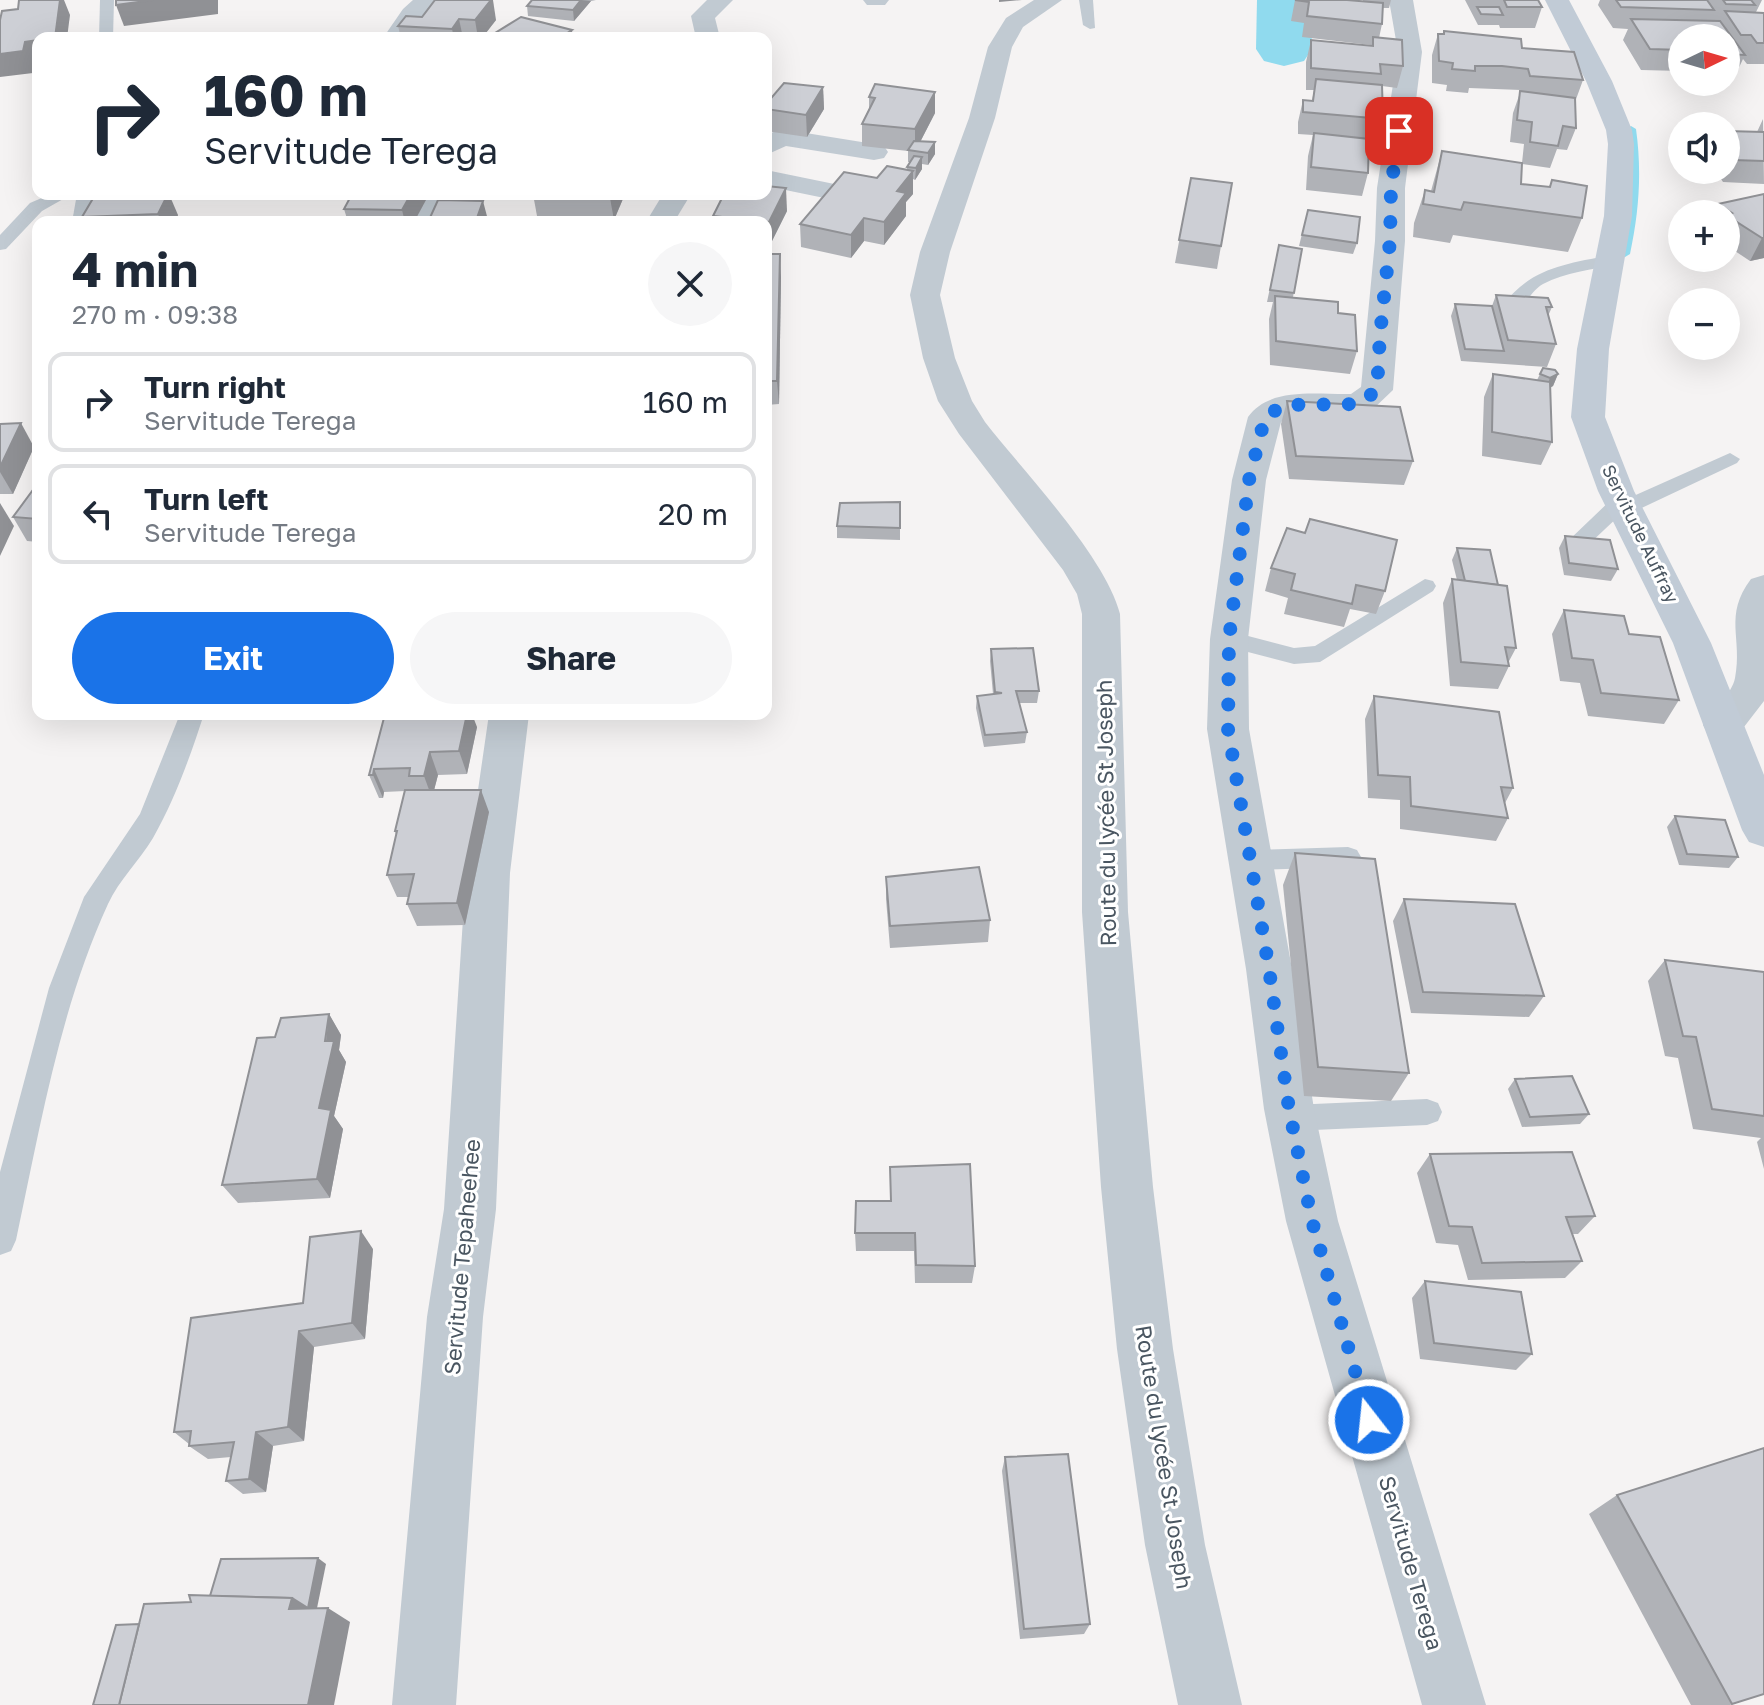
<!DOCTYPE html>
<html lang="en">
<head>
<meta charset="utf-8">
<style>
  body { margin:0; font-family:"Golos Text",sans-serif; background:#f6f6f7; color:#1f2937; height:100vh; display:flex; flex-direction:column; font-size:30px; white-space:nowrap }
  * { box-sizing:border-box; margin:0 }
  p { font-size:26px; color:#747a83 }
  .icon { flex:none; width:44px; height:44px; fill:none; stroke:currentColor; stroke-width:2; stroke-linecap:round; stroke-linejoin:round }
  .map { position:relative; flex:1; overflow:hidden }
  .panel { position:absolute; left:32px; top:216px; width:740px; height:504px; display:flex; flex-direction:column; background:#fff; border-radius:16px; box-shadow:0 8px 32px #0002 }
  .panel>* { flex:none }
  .guide { position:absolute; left:32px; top:32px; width:740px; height:168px; border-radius:16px; box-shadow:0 8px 32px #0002; background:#fff; color:#1f2937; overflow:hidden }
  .needle { width:52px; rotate:85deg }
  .controls { position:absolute; left:1668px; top:24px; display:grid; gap:16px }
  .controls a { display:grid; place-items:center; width:72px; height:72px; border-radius:50%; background:#fff; box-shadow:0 8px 32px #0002; font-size:40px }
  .pin { position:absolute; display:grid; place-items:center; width:68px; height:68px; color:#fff; margin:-34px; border-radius:16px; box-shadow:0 4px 12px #0006 }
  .me { position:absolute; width:88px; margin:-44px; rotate:344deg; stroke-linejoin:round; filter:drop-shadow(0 0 6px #0008) }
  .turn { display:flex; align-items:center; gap:28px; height:168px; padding:0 40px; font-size:36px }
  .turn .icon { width:104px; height:104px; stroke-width:2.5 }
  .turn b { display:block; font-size:56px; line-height:68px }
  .round { display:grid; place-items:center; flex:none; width:84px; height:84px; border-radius:42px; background:#f6f6f7 }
  .overview { display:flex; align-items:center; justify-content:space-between; height:136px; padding:0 40px }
  h1 { font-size:48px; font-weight:700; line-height:60px }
  .button { display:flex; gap:16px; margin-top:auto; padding:16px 40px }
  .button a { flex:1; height:92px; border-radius:48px; background:#1a73e8; color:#fff; font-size:32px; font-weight:700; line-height:92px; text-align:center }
  .button a+a { background:#f6f6f7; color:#1f2937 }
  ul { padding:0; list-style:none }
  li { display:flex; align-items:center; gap:24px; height:100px; margin:0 16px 12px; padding:0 24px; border:4px solid #e0e1e3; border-radius:16px }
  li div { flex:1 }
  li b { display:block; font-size:30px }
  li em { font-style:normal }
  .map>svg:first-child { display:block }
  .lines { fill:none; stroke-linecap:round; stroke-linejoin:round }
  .stream { fill:#90daee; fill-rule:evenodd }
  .river { fill:#90daee; fill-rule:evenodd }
  .lane { fill:#c1cad2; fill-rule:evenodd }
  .street { fill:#c1cad2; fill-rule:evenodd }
  .secondary { fill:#c1cbd6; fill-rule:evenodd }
  .wall { fill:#b0b2b7 }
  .shaded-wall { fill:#909195 }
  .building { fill:#cdcfd5; stroke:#909195; stroke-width:2 }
  .route { stroke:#1a73e8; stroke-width:14; stroke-dasharray:0 25.2 }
  .labels { text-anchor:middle; stroke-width:6; stroke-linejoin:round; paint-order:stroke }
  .far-street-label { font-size:18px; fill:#4a5661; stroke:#fff }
  .street-label { font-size:22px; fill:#4a5661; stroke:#fff }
</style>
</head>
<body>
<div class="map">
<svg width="1764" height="1705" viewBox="0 0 1764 1705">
  <rect width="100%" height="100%" fill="#f5f3f3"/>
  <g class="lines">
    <!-- stream -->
    <path class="stream" d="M1631,126L1636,129C1642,172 1639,212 1630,254L1625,257L1620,254L1629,192L1626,129Z"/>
    <!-- river -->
    <path class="river" d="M1257,0H1311L1312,49L1304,61L1284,66L1264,61L1256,49Z"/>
    <!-- lane -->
    <g class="lane">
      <path d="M100,0H114L113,38H99Z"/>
      <path d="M1079,0H1093L1095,28L1090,29L1083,25Z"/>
      <path d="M51,194H72L42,211L6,249L0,250V235L30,203Z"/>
      <path d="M77,194H93L88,222H72Z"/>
      <path d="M1610,255L1619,260L1616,264C1593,270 1565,272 1543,284C1530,291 1525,309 1510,312L1501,307C1532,267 1563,265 1610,255Z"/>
      <path d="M1730,453L1740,459L1737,463L1631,513L1621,514L1587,546H1571L1568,541L1614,497L1629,498Z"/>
      <path d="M1425,579L1433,581L1436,586L1433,591L1320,662L1294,664L1221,645L1218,639L1221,633L1229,631L1294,648L1315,646Z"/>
      <path d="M180,714H204C190,757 175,799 153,838C139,861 119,880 108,904C60,1008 40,1128 16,1240L11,1251L0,1255V1172L49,988L84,897L140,814Z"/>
      <path d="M1348,847L1357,850L1361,857L1357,864L1348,867L1250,870L1241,867L1237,860L1241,853L1250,850Z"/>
      <path d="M1427,1099L1438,1103L1442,1112L1438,1121L1427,1125L1291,1131L1280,1128L1276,1118L1280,1108L1291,1105Z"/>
    </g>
    <!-- street -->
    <g class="street">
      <path d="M413,0H439L420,19L407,38H383L403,9Z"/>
      <path d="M707,0H733L715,18L720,38H696L691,16Z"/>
      <path d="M863,0H889L885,5H867Z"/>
      <path d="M1034,0H1062L1023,27L1012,47L995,118L950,252L940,295L955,358L972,401L985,422C1024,472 1105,556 1120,614L1128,912L1153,1187L1173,1349L1205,1545L1242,1705H1178L1145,1545L1117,1349L1101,1187L1082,912V614L1077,594L1063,570L959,434L938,401L923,358L910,295L920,252L969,118L988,47L1006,18Z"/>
      <path d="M1389,0H1413L1422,52L1405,188V241L1393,390L1371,411L1291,415L1281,422L1266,480L1248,639L1249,729L1292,969L1314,1109L1338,1221L1486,1705H1422L1286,1221L1264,1109L1246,969L1207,729L1210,639L1232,480L1248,417C1270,386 1318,395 1351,394L1361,387L1375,241L1377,188L1398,52Z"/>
      <path d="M781,129L874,144L884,146L888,152L884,158L874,160L786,146L766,155V135Z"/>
      <path d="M766,170L844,186L848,192L844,198L834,200L766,186Z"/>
      <path d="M421,194H449L433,222H405Z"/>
      <path d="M663,194H691L674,222H646Z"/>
      <path d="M1764,575V701L1737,736L1723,740L1709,736L1703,725C1711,710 1732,695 1735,678C1743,638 1723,616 1751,579Z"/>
      <path d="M489,714H529L510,873L496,1209L483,1317L456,1705H392L427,1317L444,1209L466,873Z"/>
    </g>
    <!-- secondary -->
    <path class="secondary" d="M1545,0H1569L1612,81L1632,130L1634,144L1632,216L1609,349L1605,417L1634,491L1711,643L1764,775V847L1749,842L1742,830L1673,643L1598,491L1571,417L1577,349L1604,216L1608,144L1606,130L1586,81Z"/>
  </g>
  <!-- wall -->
  <g class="wall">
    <path d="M532,0H596L591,1L574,21L528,16L527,6Z"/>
    <path d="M1295,0H1347L1363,2V0H1391L1389,8H1383L1382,24L1379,38L1403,66L1397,88L1382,86L1383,119L1377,141H1369L1368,173L1362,196L1306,190L1308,156L1313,135L1298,134V122L1303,100L1312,101L1314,90H1306V62L1311,40L1371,46V45L1302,37L1304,23L1291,21Z"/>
    <path d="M1465,0H1538L1542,7L1535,28H1500L1499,25H1478Z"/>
    <path d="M1600,0H1762L1756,12L1764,13V64H1747L1743,59L1735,76H1726V38H1682V71L1641,70L1623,40L1628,29L1613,28L1598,5Z"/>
    <path d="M422,17L496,20L482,38H401L398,26Z"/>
    <path d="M1444,31L1522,48L1583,80L1575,102L1576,128L1567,150L1557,149L1550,168L1522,164L1521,184L1549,187L1552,180L1582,218L1568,252L1453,235L1450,243L1413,237L1414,223L1425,190L1431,191L1442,151L1522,163L1524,144L1510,142L1513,113L1521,90L1469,88L1468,93L1446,91L1447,85L1432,83V55L1438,34H1443Z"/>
    <path d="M823,87L824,109L807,137L766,131V104Z"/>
    <path d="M935,92V113L920,142H935V154L928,165L922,164V169L915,180L913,179V194L906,202V216L884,245L864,241L851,258L801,247L800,224L877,178L907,170V167L911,162H908V151L862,146V124L869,109V97Z"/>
    <path d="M1763,119L1764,184L1723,182L1715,170H1726V131L1757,132Z"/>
    <path d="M1191,178L1221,246L1217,269L1175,263Z"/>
    <path d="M533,194H625L614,220L537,216Z"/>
    <path d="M1764,194V258L1750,261L1726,245V214H1714L1718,204Z"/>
    <path d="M95,195L178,215L175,222H85L82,217Z"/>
    <path d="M427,198L414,222H348L344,209Z"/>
    <path d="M1308,210L1357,243L1353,254L1299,246Z"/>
    <path d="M787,211L770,245L766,244V222H713V216Z"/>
    <path d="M1279,245L1302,249L1293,297L1338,313L1357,351L1350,374L1270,365L1269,319L1273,302H1267Z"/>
    <path d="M766,254L781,277L779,404L766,405Z"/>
    <path d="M1496,295L1552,307L1548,316L1556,344L1547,367L1461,361L1451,316L1455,304L1492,306Z"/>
    <path d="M1543,368L1558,374L1553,386L1550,388L1552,442L1541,465L1482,456L1484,397L1493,374L1537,380Z"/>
    <path d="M1287,401L1413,461L1404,485L1289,479L1281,424Z"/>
    <path d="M0,424L34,447L13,494H0Z"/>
    <path d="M38,483V542L27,541L13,517Z"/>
    <path d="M900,502V540L837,538V526Z"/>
    <path d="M1565,536L1618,569L1611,581L1564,575L1559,548Z"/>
    <path d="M1457,548L1498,585L1516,648L1508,663L1509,666L1498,689L1450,686L1443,603L1452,579L1457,580L1452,560Z"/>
    <path d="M1271,568L1385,591L1376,614L1350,609L1344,627L1284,614L1288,598L1265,591Z"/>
    <path d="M1564,610L1679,700L1664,724L1588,716L1580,683L1560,681L1552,634Z"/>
    <path d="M991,649L1039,691L1037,703H1019L1027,732L1025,743L984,747L976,708L977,696L993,694L990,661Z"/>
    <path d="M1374,696L1513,788L1505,803L1508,818L1496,841L1400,829V800L1368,798L1365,719Z"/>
    <path d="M385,714L477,727L467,774L438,775L434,790L489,812L465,925L417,926L407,904L409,897H397L387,875L396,835L395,831L405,791L384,792L383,798H379L369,775Z"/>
    <path d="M1675,816L1738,857L1729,868L1679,865L1667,827Z"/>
    <path d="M1295,853L1409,1073L1391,1101L1304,1096L1283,885Z"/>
    <path d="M886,877L990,920L988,942L890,948L886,899Z"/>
    <path d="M1404,899L1544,996L1529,1017L1411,1013L1393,921Z"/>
    <path d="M1665,960L1764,972V1169L1757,1142L1761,1138L1693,1129L1678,1058L1665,1056L1648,981Z"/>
    <path d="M329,1014L341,1035L339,1050L346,1062L334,1116L343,1129L330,1198L238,1203L222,1185L275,1037Z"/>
    <path d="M1515,1079L1589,1114L1580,1124L1522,1127L1508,1089Z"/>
    <path d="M1430,1154L1595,1216L1578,1234H1573L1582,1261L1565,1278L1468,1280L1458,1245L1436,1243L1417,1173Z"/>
    <path d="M890,1167L975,1266L972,1283H915L914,1251H856L855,1233L890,1201Z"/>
    <path d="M373,1249L365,1339L314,1347L304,1441L273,1446L266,1492L243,1494L226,1481L231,1457L208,1459L189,1446V1444L174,1432L303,1303Z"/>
    <path d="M1425,1281L1532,1354L1516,1370L1420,1359L1412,1298Z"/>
    <path d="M1005,1457L1090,1624L1084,1634L1020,1639L1002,1471Z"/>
    <path d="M1617,1495L1764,1694L1730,1705H1691L1589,1514Z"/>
  </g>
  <!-- shaded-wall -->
  <g class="shaded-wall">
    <path d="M60,0H64L70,15L67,38H55Z"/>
    <path d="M153,0H218V14L124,26L116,5Z"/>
    <path d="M491,0H493L496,20L482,38H478L475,20Z"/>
    <path d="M581,0L591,1L574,21L573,10Z"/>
    <path d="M999,0H1022L999,2Z"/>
    <path d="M459,19L463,38H454L452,29Z"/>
    <path d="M572,30L573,38H559Z"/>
    <path d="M38,40V63H35L33,73L0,77V54L25,42Z"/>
    <path d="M823,87L824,109L807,137L806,115Z"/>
    <path d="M935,92V113L915,152V129Z"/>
    <path d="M935,142V154L928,165V153Z"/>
    <path d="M922,157V169L915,180L916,168Z"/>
    <path d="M913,171V194L906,202V216L884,245V222L897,191Z"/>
    <path d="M786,188L787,211L770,245L769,222Z"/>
    <path d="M168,194H169L178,215L175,222H161L158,214Z"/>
    <path d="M411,194H426L427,198L414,222H405L402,210Z"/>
    <path d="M612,194H625L614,220L610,198Z"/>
    <path d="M483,201L488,220L489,218V222H478L477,218Z"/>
    <path d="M864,218V241L851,258V235Z"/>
    <path d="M1762,238H1764V258L1750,261Z"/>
    <path d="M780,254L781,277L779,404L777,381Z"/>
    <path d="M1558,374L1553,386L1545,390L1550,378Z"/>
    <path d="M21,423L34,447L13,494L0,472V467Z"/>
    <path d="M0,503L14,526L0,556Z"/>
    <path d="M467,714H472L477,727L467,774L459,751Z"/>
    <path d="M430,752L438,775L432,798L424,776Z"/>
    <path d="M374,769L384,792L383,798L373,775Z"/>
    <path d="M481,790L489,812L465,925L457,903Z"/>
    <path d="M329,1014L341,1035L339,1050L346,1062L334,1116L343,1129L330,1198L317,1179L319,1108Z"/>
    <path d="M361,1231L373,1249L365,1339L352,1323Z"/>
    <path d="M299,1331L314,1347L304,1441L288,1427Z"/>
    <path d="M256,1432L273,1446L266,1492L249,1479Z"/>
    <path d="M318,1558L326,1564L316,1613L308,1608Z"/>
    <path d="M292,1598L316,1613L289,1609Z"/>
    <path d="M328,1608L350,1622L334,1705H308Z"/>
  </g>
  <!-- building -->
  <g class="building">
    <path d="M19,0H60L55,38H38V40L25,42L23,51L0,54V20L2,11L18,9Z"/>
    <path d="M116,0H153L116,5Z"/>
    <path d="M435,0H491L475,20L459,19L452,29L398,26L406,16L422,17Z"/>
    <path d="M532,0H581L573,10L527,6Z"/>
    <path d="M1295,0H1347L1383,3L1382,24L1307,16L1309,2Z"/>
    <path d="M1504,0H1538L1542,7H1507Z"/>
    <path d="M1616,0H1707L1714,10L1621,7Z"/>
    <path d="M1723,0H1751L1755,5L1726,4Z"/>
    <path d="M1477,7H1499L1503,15L1481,14Z"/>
    <path d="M1725,11L1764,13V43H1757L1751,35H1741Z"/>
    <path d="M521,17L572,30L559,38H487Z"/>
    <path d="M1631,19L1720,21L1745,55L1726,54V38H1682V50L1650,49Z"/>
    <path d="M1444,31L1521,39L1522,48L1574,52L1583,80L1530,76L1528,69L1502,66H1475V71L1452,69L1453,63L1439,61L1438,34H1444Z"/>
    <path d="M330,35L329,38H299V36Z"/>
    <path d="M1373,37L1402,40L1403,66L1380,64L1381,74L1311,68V40L1373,46Z"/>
    <path d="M1316,79L1382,85L1383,119L1303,112V100L1313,101Z"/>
    <path d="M784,83L823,87L806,115L766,109V104Z"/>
    <path d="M875,84L935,92L915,129L862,124L875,98L869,97Z"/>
    <path d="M1520,91L1575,98L1576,128L1563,126L1558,146L1530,142L1532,122L1517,120Z"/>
    <path d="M1726,131L1764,132V161L1733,160L1726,148Z"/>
    <path d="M1314,133L1369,139L1368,173L1311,167Z"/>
    <path d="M914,141L935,142L928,153L908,150Z"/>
    <path d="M1442,151L1522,163L1521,184L1550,187L1552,180L1587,186L1582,218L1464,202L1461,210L1423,204L1425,190L1434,192Z"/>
    <path d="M914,156L922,157L916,168L907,167Z"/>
    <path d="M887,166L913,171L897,191L906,193L884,222L864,218L851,235L800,224L844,172L877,178Z"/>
    <path d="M1191,178L1232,183L1221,246L1179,240Z"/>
    <path d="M766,186L786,188L769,222L713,216L724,194H766Z"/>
    <path d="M128,194H168L158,214L82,217L95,195Z"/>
    <path d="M352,194H411L402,210L344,209Z"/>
    <path d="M552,194H612L610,198Z"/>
    <path d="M1764,194V238H1762L1726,215L1732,213L1718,204Z"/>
    <path d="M438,200L483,201L477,218H489L487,222H428Z"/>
    <path d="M1308,210L1360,217L1357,243L1302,235Z"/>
    <path d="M1279,245L1302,249L1294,293L1270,290Z"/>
    <path d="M766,254H780L777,381H766Z"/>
    <path d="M1496,295L1548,298L1552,307H1546L1556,344L1508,340Z"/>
    <path d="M1275,296L1338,302V313L1355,315L1357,351L1276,341Z"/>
    <path d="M1455,304L1492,306L1504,351L1465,349Z"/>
    <path d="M1543,368L1555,370L1558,374L1550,378L1540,374Z"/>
    <path d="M1493,374L1550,382L1552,442L1492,432Z"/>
    <path d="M1287,401L1400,407L1413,461L1296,456Z"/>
    <path d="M21,423L0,467V424Z"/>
    <path d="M38,483V519L13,517Z"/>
    <path d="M900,502V528L837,526L840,503Z"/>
    <path d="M1310,519L1397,540L1385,591L1356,585L1352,604L1291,590L1295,574L1271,568L1287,528L1305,533Z"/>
    <path d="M1565,536L1610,540L1618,569L1569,563Z"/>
    <path d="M1457,548L1490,550L1498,585L1465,581Z"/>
    <path d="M1452,579L1507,586L1516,648L1505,647L1509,666L1461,662Z"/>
    <path d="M1564,610L1624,616L1629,634L1660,637L1679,700L1601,693L1593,660L1572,658Z"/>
    <path d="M1033,648L1039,691H1016L1027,732L985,735L977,696L1002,693L995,692L991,649Z"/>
    <path d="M1374,696L1499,712L1513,788L1501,787L1508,818L1411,806L1410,777L1378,775Z"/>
    <path d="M385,714H467L459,751L430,752L424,776H409L410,768L374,769L373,775H369Z"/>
    <path d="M405,790H481L457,903L407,904L414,874L387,875L397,831H395Z"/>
    <path d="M1675,816L1725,820L1738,857L1687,854Z"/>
    <path d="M1295,853L1375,859L1409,1073L1318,1067Z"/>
    <path d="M979,867L990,920L890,926L886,877Z"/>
    <path d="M1404,899L1515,904L1544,996L1423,992Z"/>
    <path d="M1665,960L1764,972V1116L1712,1109L1696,1037L1683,1036Z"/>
    <path d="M329,1014L325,1041H334L319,1108L331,1110L317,1179L222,1185L257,1038L275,1037L281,1018Z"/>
    <path d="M1572,1076L1589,1114L1530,1117L1515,1079Z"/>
    <path d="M1572,1152L1595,1216L1566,1217L1582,1261L1482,1263L1472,1227L1449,1226L1430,1154Z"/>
    <path d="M970,1164L975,1266L916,1265L915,1233H855L856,1201H891L890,1167Z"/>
    <path d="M361,1231L352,1323L299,1331L288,1427L256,1432L249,1479L226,1481L234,1442L189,1446L191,1431L174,1432L191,1318L303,1303L310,1237Z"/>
    <path d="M1425,1281L1521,1292L1532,1354L1434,1343Z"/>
    <path d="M1764,1448V1694L1732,1704L1617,1495Z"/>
    <path d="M1068,1454L1090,1624L1024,1629L1005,1457Z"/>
    <path d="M318,1558L308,1608L292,1598L210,1596L221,1559Z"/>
    <path d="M189,1595L292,1598L289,1609L328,1608L308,1705H119L144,1604L191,1602Z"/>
    <path d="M139,1624L119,1705H93L116,1625Z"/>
  </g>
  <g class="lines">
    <!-- route -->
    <path class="route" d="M1369,1420L1312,1221L1289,1109L1269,969L1228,729L1229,639L1249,480L1265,417L1284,405L1359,404L1377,390L1380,335L1390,241L1391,188L1399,131"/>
  </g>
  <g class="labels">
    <!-- far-street labels -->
    <g class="far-street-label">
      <text transform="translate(1640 534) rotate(64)" y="6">Servitude Auffray</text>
    </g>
    <!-- street labels -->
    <g class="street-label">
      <text transform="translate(1106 813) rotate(-91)" y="8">Route du lycée St Joseph</text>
      <text transform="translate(462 1257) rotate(-85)" y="8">Servitude Tepaheehee</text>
      <text transform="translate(1164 1457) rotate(81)" y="8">Route du lycée St Joseph</text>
      <text transform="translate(1411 1563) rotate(74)" y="8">Servitude Terega</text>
    </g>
  </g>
</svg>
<div class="controls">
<a><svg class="needle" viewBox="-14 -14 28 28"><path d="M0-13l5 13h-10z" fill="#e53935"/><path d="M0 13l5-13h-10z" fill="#747a83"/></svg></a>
<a><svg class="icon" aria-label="sound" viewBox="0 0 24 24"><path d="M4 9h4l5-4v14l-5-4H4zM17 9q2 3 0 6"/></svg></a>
<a>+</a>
<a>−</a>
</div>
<div class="pin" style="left:1399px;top:131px;background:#d93025"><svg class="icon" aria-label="arrive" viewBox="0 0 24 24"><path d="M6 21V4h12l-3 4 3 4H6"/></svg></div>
<svg class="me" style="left:1369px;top:1420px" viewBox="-20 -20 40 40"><circle r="17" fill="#1a73e8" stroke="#fff" stroke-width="3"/><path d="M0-11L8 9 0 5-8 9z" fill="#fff"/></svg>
<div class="guide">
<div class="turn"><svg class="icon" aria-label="right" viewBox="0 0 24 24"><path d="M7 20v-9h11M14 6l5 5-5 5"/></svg><div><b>160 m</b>Servitude Terega</div></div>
</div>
<section class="panel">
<div class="overview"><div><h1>4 min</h1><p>270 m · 09:38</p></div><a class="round"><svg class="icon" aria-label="close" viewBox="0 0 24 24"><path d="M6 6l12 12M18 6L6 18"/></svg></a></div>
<ul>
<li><svg class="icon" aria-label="right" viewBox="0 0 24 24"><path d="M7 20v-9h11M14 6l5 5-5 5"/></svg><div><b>Turn right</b><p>Servitude Terega</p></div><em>160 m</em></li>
<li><svg class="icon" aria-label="left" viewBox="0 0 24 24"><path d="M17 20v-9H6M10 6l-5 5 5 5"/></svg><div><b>Turn left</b><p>Servitude Terega</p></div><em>20 m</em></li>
</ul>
<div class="button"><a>Exit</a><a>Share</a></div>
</section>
</div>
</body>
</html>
